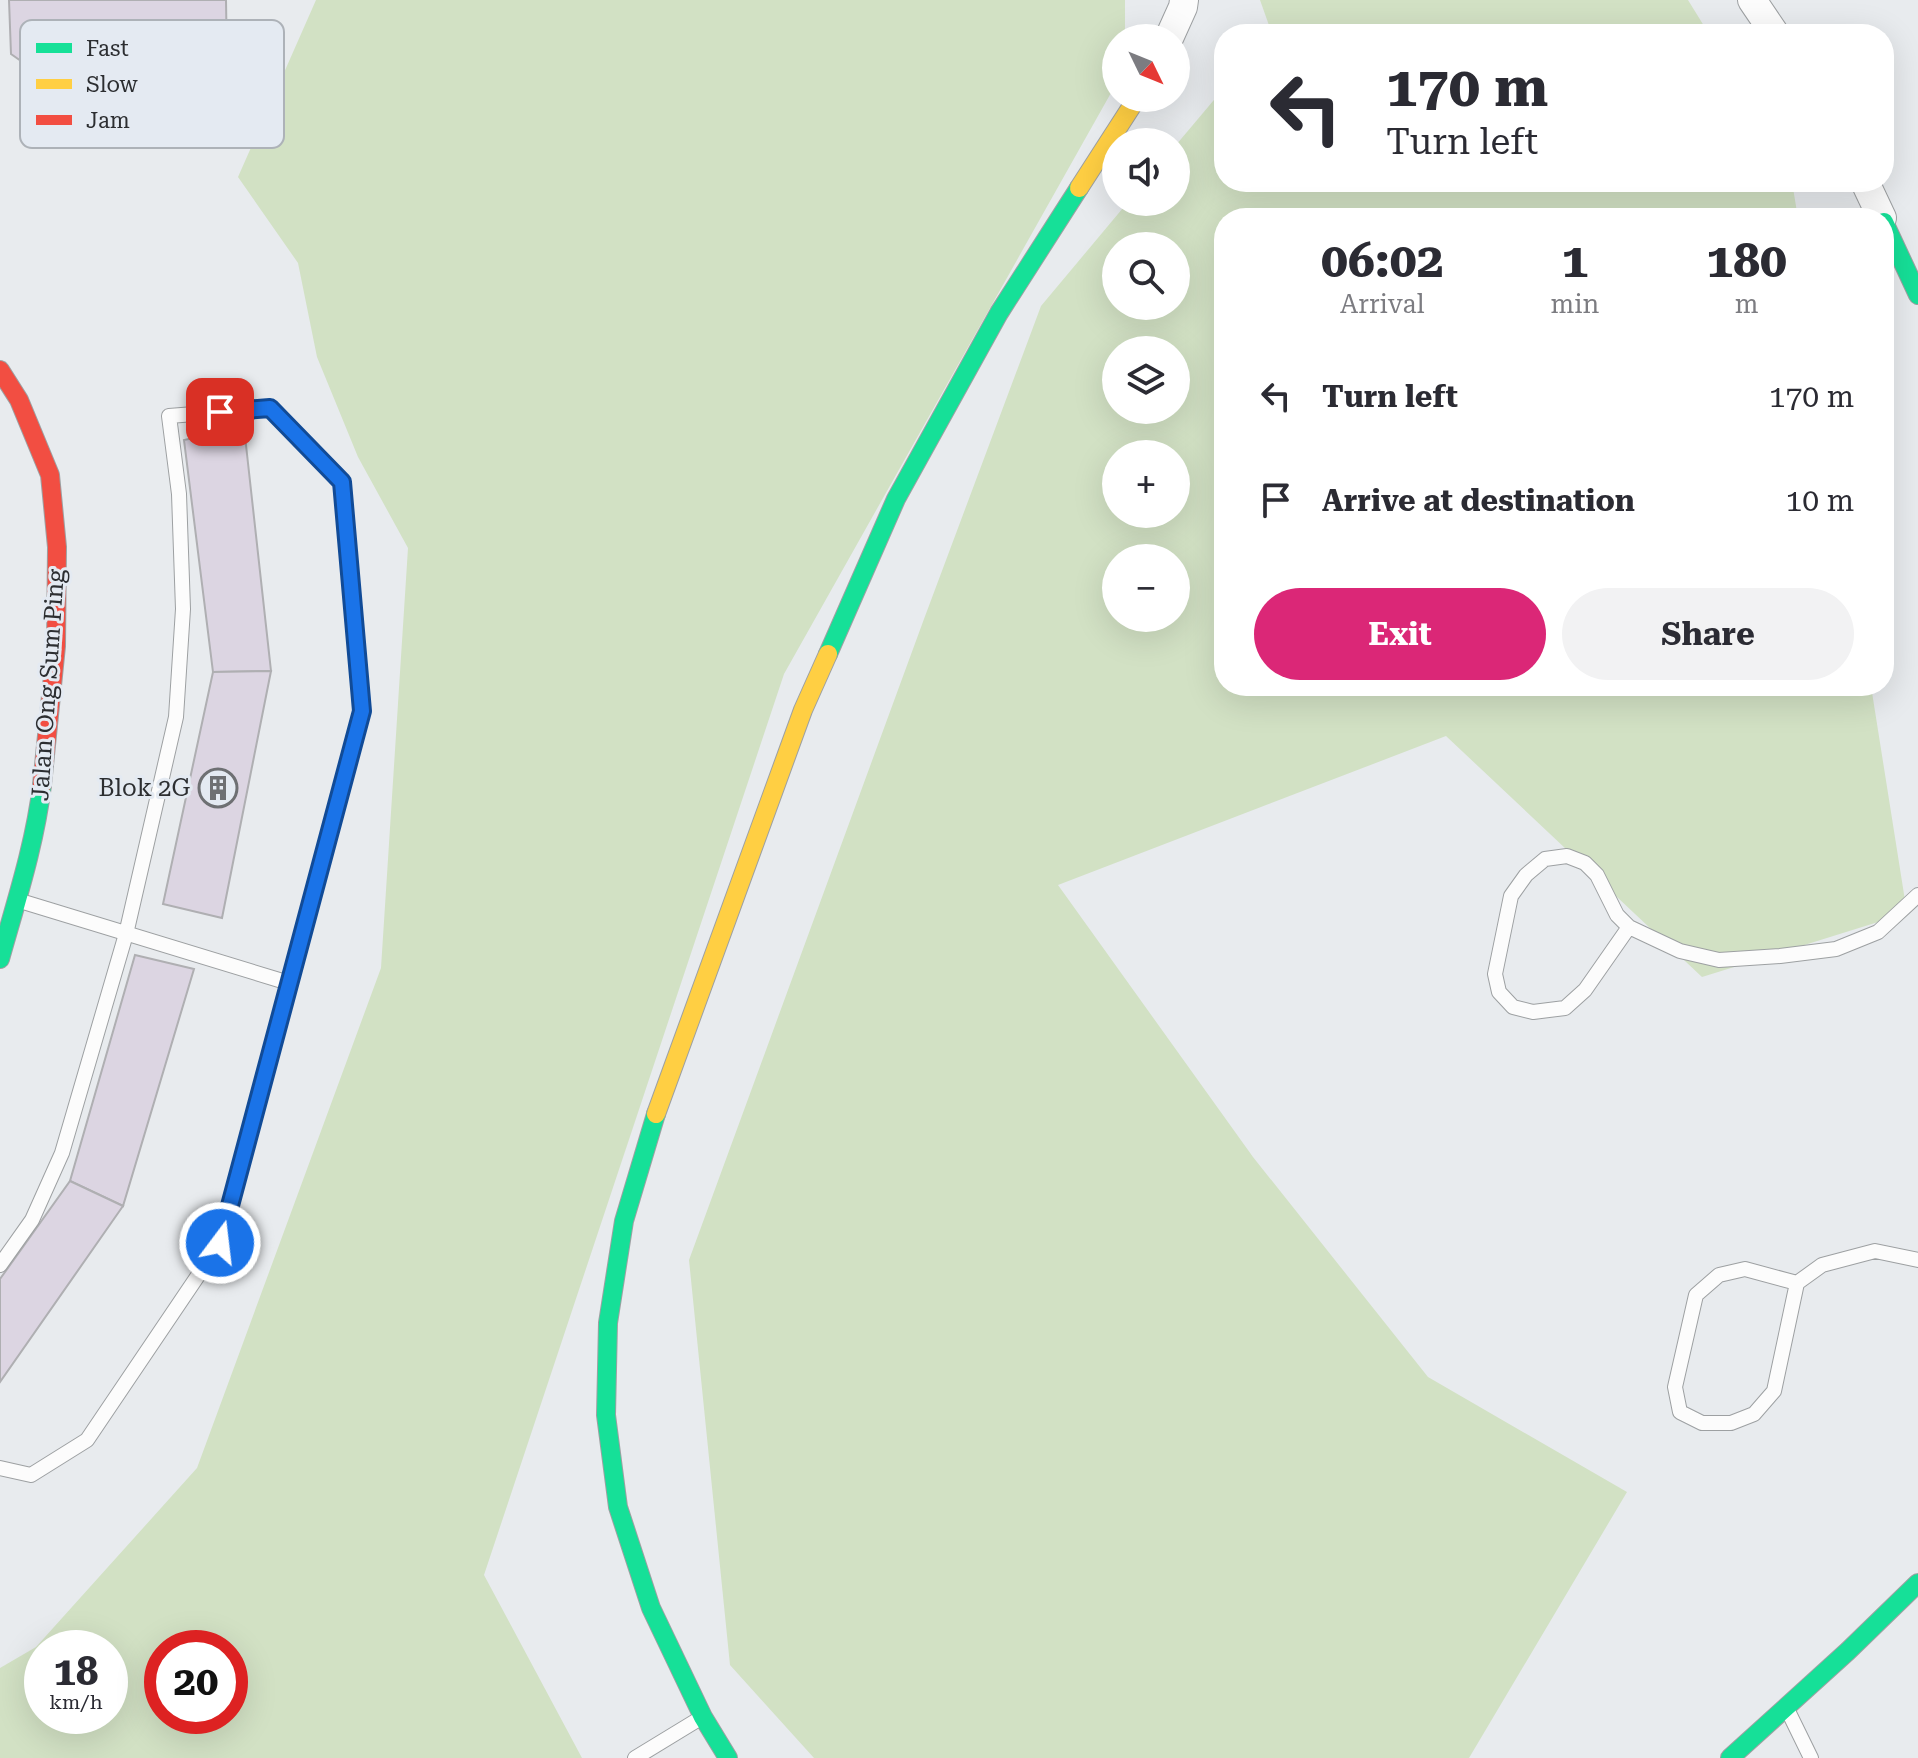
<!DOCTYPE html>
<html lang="en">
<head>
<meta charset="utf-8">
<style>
  body { margin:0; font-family:"Roboto Serif",serif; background:#f2f2f3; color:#2b2b33; height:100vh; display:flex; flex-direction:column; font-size:30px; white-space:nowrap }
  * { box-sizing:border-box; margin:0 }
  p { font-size:26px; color:#7c7c81 }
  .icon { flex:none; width:44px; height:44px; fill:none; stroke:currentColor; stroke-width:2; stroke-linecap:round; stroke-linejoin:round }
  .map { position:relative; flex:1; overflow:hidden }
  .panel { position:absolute; left:1214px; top:208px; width:680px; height:488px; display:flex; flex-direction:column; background:#fff; border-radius:32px; box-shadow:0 8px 32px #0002 }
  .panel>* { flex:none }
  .top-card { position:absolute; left:1214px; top:24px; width:680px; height:168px; border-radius:32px; box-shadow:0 8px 32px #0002; background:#fff; color:#2b2b33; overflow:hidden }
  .needle { width:52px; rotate:133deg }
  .buttons { position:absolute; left:1102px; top:24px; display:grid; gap:16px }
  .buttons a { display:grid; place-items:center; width:88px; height:88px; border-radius:50%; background:#fff; box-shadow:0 8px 32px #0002; font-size:40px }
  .speed { position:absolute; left:24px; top:1630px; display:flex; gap:16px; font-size:40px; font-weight:700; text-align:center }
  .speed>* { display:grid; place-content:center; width:104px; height:104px; border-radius:50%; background:#fff; box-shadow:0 8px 32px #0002; line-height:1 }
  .speed small { font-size:20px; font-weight:400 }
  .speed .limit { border:12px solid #d22; background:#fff; color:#111 }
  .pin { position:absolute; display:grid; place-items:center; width:68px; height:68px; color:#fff; margin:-34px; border-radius:16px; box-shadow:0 4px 12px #0006 }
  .me { position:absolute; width:88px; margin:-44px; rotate:15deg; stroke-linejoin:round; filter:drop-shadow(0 0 6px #0008) }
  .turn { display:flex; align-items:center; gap:28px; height:168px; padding:0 40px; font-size:36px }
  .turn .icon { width:104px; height:104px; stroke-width:2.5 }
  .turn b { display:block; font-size:56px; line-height:68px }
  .eta { display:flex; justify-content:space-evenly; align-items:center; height:136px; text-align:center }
  .eta b { font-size:48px; font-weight:700; line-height:56px }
  .primary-button { display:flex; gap:16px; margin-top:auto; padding:16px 40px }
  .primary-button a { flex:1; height:92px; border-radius:48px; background:#db2777; color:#fff; font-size:32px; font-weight:700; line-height:92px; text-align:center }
  .primary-button a+a { background:#f2f2f3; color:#2b2b33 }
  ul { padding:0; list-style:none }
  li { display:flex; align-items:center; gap:24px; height:104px; padding:0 40px }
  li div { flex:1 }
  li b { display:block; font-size:30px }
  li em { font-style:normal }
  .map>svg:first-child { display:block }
  .green { fill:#d2e1c4; fill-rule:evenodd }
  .building { fill:#dcd5e2; stroke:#afafb2; stroke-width:2 }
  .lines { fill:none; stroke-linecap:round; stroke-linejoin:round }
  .lane-casing { stroke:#9da0a2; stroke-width:16 }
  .street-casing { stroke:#9da0a2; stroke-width:30 }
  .fast-casing { stroke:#9da0a2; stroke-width:20 }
  .slow-casing { stroke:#9da0a2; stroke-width:20 }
  .jam-casing { stroke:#9da0a2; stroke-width:20 }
  .lane { stroke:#fcfcfc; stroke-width:14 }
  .street { stroke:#fcfcfc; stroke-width:28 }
  .fast { stroke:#16e098; stroke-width:18 }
  .slow { stroke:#ffcf43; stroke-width:18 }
  .jam { stroke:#f24e42; stroke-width:18 }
  .route-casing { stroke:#114b97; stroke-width:20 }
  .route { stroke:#1a73e8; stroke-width:14 }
  .labels { text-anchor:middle; stroke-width:6; stroke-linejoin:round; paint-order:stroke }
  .street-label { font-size:24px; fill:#2c2e31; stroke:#e4eaf2 }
  .poi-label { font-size:24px; fill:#2c2e31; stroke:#e4eaf2; text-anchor:end }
  .key { fill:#e4eaf2; stroke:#adb2b8; stroke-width:2 }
  .key-label { font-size:22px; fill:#2c2e31 }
</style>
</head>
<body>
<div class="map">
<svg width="1918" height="1758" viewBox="0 0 1918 1758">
  <rect width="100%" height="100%" fill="#e8ebee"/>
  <!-- green -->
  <g class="green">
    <path d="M316,0H1125V38H1116V84L784,674L484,1575L582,1758H0V1668L36,1647L197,1468L381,968L408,548L358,457L317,357L298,263L238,177ZM42,1648H110V1716H42ZM162,1648H230V1716H162Z"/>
    <path d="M1260,0H1688L1709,34H1269L1271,31Z"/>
    <path d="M1224,88V182H1792L1798,218H1224V686H1871L1907,913L1702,977L1446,736L1058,885L1253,1157L1428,1377L1627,1492L1469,1758H814L730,1665L689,1260L924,619L1041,306L1128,202H1176V145ZM1116,246H1176V306H1116ZM1116,350H1176V410H1116ZM1116,454H1176V514H1116ZM1116,558H1176V618H1116Z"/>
  </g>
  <!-- building -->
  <g class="building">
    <path d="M9,0H226L227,64L189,120L169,106L141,146L96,109L131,67L89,36L54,84L11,54Z"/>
    <path d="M244,427L271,671L213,672L184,440Z"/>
    <path d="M271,671L222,918L163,904L213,672Z"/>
    <path d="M135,955L194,969L123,1206L70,1181Z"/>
    <path d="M70,1181L123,1206L0,1382V1279Z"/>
  </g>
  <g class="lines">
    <!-- lane casing -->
    <g class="lane-casing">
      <g id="lane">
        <path d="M17,900L289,983"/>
        <path d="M1629,927L1585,990L1565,1008L1533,1012L1513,1007L1499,992L1495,974L1511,896L1526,875L1545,859L1567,856L1585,863L1597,875L1617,915L1629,927L1680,951L1719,960L1780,956L1836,949L1878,932L1918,895"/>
        <path d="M0,1265L32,1220L62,1153L126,934L176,717L183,609L179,494L169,416L270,408L342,482L362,711L220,1243L87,1440L31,1475L0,1468"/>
        <path d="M1797,1283L1745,1269L1719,1275L1696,1295L1675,1387L1680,1412L1702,1423H1731L1754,1414L1774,1391L1797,1283L1822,1265L1875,1251L1918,1260"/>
        <path d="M1788,1711L1811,1758"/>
        <path d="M635,1758L699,1719"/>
      </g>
    </g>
    <!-- street casing -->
    <g class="street-casing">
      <g id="street">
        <path d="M1752,0L1775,34"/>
        <path d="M1169,38L1183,7L1184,0"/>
        <path d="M1865,182L1882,218"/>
      </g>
    </g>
    <!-- fast casing -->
    <g class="fast-casing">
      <g id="fast">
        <path d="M1884,222L1918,295"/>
        <path d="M828,654L896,499L999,313L1079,188"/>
        <path d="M0,959C16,902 35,844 42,785"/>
        <path d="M656,1114L624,1221L608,1323L606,1415L618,1507L651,1608L703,1717L728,1758"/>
        <path d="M1730,1758L1848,1651L1918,1583"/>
      </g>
    </g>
    <!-- slow casing -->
    <g class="slow-casing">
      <g id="slow">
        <path d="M1079,188L1137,98"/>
        <path d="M656,1114L803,710L828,654"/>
      </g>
    </g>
    <!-- jam casing -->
    <g class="jam-casing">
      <path id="jam" d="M0,370L19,400L50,475L57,547L56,646L42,785"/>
    </g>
    <!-- lane -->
    <use href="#lane" class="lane"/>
    <!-- street -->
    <use href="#street" class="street"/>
    <!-- fast -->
    <use href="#fast" class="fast"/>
    <!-- slow -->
    <use href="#slow" class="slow"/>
    <!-- jam -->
    <use href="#jam" class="jam"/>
  </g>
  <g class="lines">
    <!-- route casing -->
    <g class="route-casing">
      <path id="route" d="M220,412L270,408L342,482L362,711L220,1243"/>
    </g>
    <!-- route -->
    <use href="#route" class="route"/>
  </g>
  <!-- icons -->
  <defs>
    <g id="building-ring" transform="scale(2)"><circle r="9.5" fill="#e4eaf2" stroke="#6e7073" stroke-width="1.5"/><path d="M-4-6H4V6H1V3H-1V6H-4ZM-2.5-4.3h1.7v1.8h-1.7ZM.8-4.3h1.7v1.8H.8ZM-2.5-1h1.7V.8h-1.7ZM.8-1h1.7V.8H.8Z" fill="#6e7073"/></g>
  </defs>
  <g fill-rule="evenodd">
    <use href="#building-ring" x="218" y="788"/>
  </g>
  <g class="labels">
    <!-- street labels -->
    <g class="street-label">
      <text transform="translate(48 685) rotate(-86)" y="8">Jalan Ong Sum Ping</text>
    </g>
    <!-- poi labels -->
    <g class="poi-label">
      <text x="190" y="796">Blok 2G</text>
    </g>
  </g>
  <!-- legend -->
  <rect x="20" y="20" width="264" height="128" rx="12" class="key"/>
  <rect x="36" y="43" width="36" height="10" fill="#16e098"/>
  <rect x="36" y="79" width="36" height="10" fill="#ffcf43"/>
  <rect x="36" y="115" width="36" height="10" fill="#f24e42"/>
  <g class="key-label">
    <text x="86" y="56">Fast</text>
    <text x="86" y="92">Slow</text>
    <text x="86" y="128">Jam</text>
  </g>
</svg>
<div class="buttons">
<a><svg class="needle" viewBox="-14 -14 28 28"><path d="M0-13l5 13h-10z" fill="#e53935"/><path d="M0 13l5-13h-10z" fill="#7c7c81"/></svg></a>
<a><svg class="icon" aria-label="sound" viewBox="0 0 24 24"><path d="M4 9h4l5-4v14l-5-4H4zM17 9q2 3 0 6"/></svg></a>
<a><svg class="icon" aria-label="search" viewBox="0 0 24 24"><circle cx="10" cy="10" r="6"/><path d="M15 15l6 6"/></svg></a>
<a><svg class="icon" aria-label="layers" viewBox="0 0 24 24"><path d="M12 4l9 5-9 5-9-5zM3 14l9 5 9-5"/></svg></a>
<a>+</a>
<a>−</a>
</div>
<div class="speed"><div>18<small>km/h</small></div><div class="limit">20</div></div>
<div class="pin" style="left:220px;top:412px;background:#d93025"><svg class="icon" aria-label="arrive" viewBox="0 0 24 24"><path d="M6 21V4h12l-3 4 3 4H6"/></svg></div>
<svg class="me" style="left:220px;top:1243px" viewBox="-20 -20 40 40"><circle r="17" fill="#1a73e8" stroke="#fff" stroke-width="3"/><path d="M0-11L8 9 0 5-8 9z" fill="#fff"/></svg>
<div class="top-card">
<div class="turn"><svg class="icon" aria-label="left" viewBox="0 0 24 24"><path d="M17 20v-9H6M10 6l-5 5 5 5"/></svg><div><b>170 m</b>Turn left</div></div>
</div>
<section class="panel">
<div class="eta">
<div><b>06:02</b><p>Arrival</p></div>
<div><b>1</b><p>min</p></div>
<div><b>180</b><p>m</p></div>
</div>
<ul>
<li><svg class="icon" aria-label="left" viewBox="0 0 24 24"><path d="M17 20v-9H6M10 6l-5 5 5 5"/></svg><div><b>Turn left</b></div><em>170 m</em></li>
<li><svg class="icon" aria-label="arrive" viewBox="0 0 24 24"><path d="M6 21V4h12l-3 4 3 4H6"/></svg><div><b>Arrive at destination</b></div><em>10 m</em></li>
</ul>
<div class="primary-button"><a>Exit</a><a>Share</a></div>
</section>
</div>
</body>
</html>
